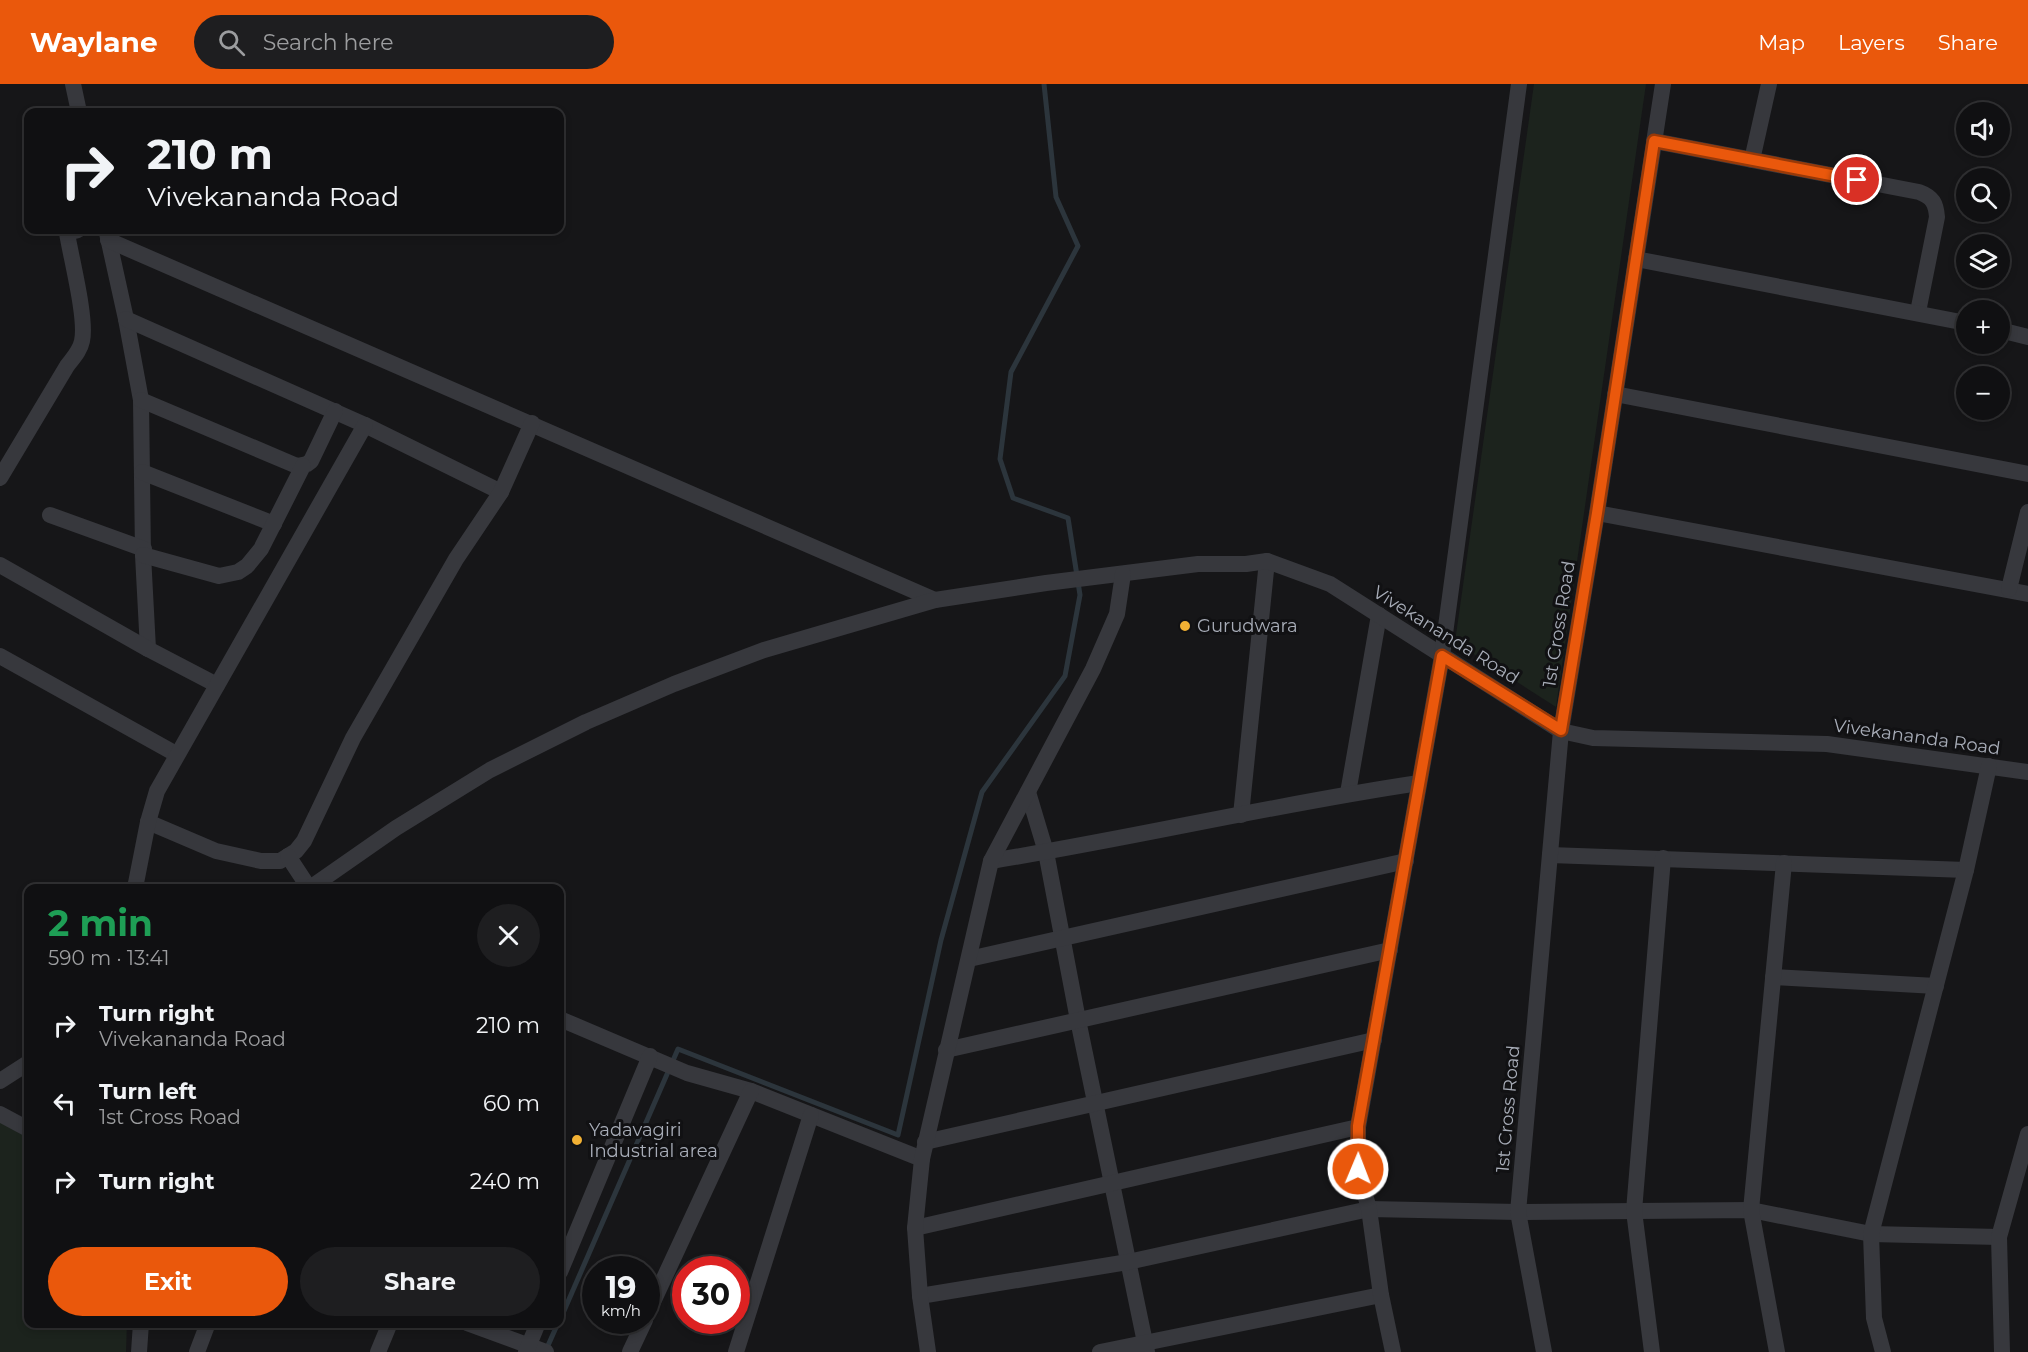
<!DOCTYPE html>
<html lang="en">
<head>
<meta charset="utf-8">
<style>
  body { margin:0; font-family:Montserrat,sans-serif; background:#1e1e20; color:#f1f3f6; height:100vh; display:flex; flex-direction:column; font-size:22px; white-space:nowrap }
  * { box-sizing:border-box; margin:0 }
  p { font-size:20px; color:#9c9d9f }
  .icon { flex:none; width:33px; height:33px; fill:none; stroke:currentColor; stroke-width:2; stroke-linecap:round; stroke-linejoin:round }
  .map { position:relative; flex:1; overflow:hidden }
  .drawer { position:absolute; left:24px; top:800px; width:540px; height:444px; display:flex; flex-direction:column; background:#101012; border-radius:12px; box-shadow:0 3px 9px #0003,0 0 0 2px #303032 }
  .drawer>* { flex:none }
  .guide { position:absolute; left:24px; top:24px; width:540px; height:126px; border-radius:12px; box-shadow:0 3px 9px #0003,0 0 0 2px #303032; background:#101012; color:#f1f3f6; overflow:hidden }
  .controls { position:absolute; left:1956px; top:18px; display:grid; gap:12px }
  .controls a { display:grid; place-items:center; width:54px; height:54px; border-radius:50%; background:#101012; box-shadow:0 3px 9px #0003,0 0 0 2px #303032; font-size:30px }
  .speed { position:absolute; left:582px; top:1172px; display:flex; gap:12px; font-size:30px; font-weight:700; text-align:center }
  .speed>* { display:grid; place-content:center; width:78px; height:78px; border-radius:50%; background:#101012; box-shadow:0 3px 9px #0003,0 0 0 2px #303032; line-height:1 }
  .speed small { font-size:15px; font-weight:400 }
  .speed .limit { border:9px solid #d22; background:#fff; color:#111 }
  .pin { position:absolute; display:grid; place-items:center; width:51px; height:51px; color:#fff; margin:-26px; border:3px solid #fff; border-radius:50%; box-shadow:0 2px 6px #0007 }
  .me { position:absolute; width:66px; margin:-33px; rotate:1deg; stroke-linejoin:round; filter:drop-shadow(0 0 4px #0008) }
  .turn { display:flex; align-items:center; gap:21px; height:126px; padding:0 24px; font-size:27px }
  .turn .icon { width:78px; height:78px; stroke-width:2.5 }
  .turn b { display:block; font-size:42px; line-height:51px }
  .round { display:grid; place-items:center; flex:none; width:63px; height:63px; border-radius:32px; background:#1e1e20 }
  .summary { display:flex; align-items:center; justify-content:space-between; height:102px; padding:0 24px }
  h1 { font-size:36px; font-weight:700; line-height:45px; color:#1e9e55 }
  .action { display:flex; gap:12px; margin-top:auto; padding:12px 24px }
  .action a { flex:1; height:69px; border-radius:36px; background:#ea580c; color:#fff; font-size:24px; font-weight:700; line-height:69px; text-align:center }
  .action a+a { background:#1e1e20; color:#f1f3f6 }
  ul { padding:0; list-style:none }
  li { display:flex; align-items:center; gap:18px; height:78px; padding:0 24px }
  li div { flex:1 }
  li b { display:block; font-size:22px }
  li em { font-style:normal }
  header { display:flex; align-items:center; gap:36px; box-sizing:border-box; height:84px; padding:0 30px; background:#ea580c; color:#fff }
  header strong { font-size:28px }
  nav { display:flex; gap:33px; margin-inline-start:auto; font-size:21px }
  .search { width:420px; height:54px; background:#1e1e20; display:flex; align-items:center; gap:15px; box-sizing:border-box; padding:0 21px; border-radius:33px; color:#9c9d9f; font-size:22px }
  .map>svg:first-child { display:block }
  .green { fill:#1c231d }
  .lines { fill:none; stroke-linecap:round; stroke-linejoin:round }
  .stream { stroke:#2c353c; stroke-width:5 }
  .street { stroke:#37383d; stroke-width:16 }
  .route-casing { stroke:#983908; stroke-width:15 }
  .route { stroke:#ea580c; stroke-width:10 }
  .poi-dot { fill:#f2b134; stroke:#111113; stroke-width:2 }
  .labels { text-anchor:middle; stroke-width:6; stroke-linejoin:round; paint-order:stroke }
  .street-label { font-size:18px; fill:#a8adb8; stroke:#111113 }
  .poi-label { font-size:18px; fill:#a8adb8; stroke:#111113; text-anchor:start }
</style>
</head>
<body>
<header>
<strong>Waylane</strong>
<div class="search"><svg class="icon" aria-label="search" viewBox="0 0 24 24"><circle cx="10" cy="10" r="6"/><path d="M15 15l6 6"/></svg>Search here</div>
<nav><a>Map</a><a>Layers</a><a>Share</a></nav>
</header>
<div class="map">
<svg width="2028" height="1268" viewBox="0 0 2028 1268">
  <rect width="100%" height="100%" fill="#161618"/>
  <!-- green -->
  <g class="green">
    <path d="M1534,0H1646L1556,623L1455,558Z"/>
    <path d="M0,1038L28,1054V1239H127L126,1268H0Z"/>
  </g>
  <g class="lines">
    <!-- stream -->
    <g class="stream">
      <path d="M560,1236L678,965L898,1051L941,856L982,708L1065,592L1080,511L1068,434L1013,414L1000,375L1011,288L1078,162L1056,113L1044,0"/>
      <path d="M546,1266L558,1239"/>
    </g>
    <!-- street -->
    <g class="street">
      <path d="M73,0L79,28"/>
      <path d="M1654,57L1919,108C1933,113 1936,120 1937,133L1918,228"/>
      <path d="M1752,76L1769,0"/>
      <path d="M107,149L126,235L141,316L143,471L148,565"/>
      <path d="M108,156L935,516"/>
      <path d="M1636,175L1966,239"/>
      <path d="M126,235L365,341L501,408"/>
      <path d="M2000,246L2028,253"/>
      <path d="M1615,310L2028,390"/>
      <path d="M141,316L297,382L307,380L311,377L335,327"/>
      <path d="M142,388L274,440"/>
      <path d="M0,394L67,282C73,274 80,267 82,257C87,235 71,174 67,149L78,146"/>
      <path d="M1597,429L2028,510"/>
      <path d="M50,431L144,465"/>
      <path d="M143,471L219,492L238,488L247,482L261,465L303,382"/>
      <path d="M0,481L148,565L217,601"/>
      <path d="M2009,505L2028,428"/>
      <path d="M0,572L176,670"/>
      <path d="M1028,708L1046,768L1078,936L1147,1268"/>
      <path d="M1348,709L1379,531"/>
      <path d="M1241,731L1267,477"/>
      <path d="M148,738L216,767L261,777H280L296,767L304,757L353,654L456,475L501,408L532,339"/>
      <path d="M1550,771L1966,786"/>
      <path d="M288,772L309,804"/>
      <path d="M991,777C1134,754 1276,720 1419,699"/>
      <path d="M135,804L148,738L157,707L365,341"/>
      <path d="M310,804L396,744L490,686L586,638L674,600L764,566L935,516L1046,499L1198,480H1246L1267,477L1330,500L1561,647L1593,654L1827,660L2028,688"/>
      <path d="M969,875L1406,777"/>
      <path d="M1773,893L1936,902"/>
      <path d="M560,935L687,989L751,1007L922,1075"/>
      <path d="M946,966L1390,866"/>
      <path d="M0,997L28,979"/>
      <path d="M0,1030L28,1045"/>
      <path d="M925,1058L1374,956"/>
      <path d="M915,1144L1358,1043"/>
      <path d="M560,1188L650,972"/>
      <path d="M920,1212L1128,1178L1369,1125L1518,1128L1751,1126L1871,1150L1999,1153"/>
      <path d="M646,1233L751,1007"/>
      <path d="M467,1239L546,1268"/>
      <path d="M139,1268L141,1239"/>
      <path d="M197,1268L208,1239"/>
      <path d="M378,1268L390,1239"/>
      <path d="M526,1268L538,1239"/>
      <path d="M630,1268L645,1236"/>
      <path d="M736,1268L811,1031"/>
      <path d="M928,1268L920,1212L915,1144L922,1075L991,777L1093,585L1117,530L1123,490"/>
      <path d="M1100,1268L1381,1211"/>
      <path d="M1393,1268L1381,1211L1369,1125L1358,1085V1043L1442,572L1519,0"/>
      <path d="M1544,1268L1518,1128L1561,647L1597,429L1663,0"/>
      <path d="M1652,1268L1634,1127L1663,774"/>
      <path d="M1777,1268L1751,1126L1784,779"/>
      <path d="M1883,1268L1874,1234L1871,1150L1966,786L1989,682"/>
      <path d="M2002,1268L1999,1153L2028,1050"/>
    </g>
  </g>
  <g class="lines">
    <!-- route casing -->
    <g class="route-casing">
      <path id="route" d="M1358,1085V1042L1442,572L1561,646L1597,429L1654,57L1857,96"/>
    </g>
    <!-- route -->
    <use href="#route" class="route"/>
  </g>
  <!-- markers -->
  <g class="poi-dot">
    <circle cx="1185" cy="542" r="6"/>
    <circle cx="577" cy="1056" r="6"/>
  </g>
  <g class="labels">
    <!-- street labels -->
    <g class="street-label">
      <text transform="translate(1559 540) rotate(-81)" y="6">1st Cross Road</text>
      <text transform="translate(1446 551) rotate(32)" y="6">Vivekananda Road</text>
      <text transform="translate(1917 653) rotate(8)" y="6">Vivekananda Road</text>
      <text transform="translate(1508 1025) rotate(-85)" y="6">1st Cross Road</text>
    </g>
    <!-- poi labels -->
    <g class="poi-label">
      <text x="1197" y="548">Gurudwara</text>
      <text x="589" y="1052">Yadavagiri<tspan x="589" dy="21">Industrial area</tspan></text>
    </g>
  </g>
</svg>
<div class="controls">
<a><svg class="icon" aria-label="sound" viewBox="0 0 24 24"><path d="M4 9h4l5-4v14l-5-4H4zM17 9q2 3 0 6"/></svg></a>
<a><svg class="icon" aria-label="search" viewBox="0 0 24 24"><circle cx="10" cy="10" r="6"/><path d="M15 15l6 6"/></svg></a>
<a><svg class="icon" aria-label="layers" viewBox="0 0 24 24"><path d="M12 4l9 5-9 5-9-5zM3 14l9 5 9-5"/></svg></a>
<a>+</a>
<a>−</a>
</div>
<div class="speed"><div>19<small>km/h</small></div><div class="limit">30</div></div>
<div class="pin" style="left:1857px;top:96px;background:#d93025"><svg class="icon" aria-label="arrive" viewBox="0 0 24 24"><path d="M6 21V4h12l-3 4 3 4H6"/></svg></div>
<svg class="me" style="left:1358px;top:1085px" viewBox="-20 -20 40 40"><circle r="17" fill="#ea580c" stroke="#fff" stroke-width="3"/><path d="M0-11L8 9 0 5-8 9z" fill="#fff"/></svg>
<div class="guide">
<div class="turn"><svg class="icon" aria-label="right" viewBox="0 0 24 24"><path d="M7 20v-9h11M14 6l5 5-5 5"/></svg><div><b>210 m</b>Vivekananda Road</div></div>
</div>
<section class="drawer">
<div class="summary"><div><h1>2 min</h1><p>590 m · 13:41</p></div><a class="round"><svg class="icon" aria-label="close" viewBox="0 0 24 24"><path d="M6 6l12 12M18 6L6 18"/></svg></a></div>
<ul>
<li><svg class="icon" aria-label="right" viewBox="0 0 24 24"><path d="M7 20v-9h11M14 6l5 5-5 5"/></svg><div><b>Turn right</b><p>Vivekananda Road</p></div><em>210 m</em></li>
<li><svg class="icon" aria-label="left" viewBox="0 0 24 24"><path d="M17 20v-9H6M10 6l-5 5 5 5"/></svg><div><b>Turn left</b><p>1st Cross Road</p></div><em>60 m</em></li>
<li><svg class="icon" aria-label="right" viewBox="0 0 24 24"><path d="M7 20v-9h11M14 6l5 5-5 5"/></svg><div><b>Turn right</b></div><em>240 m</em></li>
</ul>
<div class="action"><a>Exit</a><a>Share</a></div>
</section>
</div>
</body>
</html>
